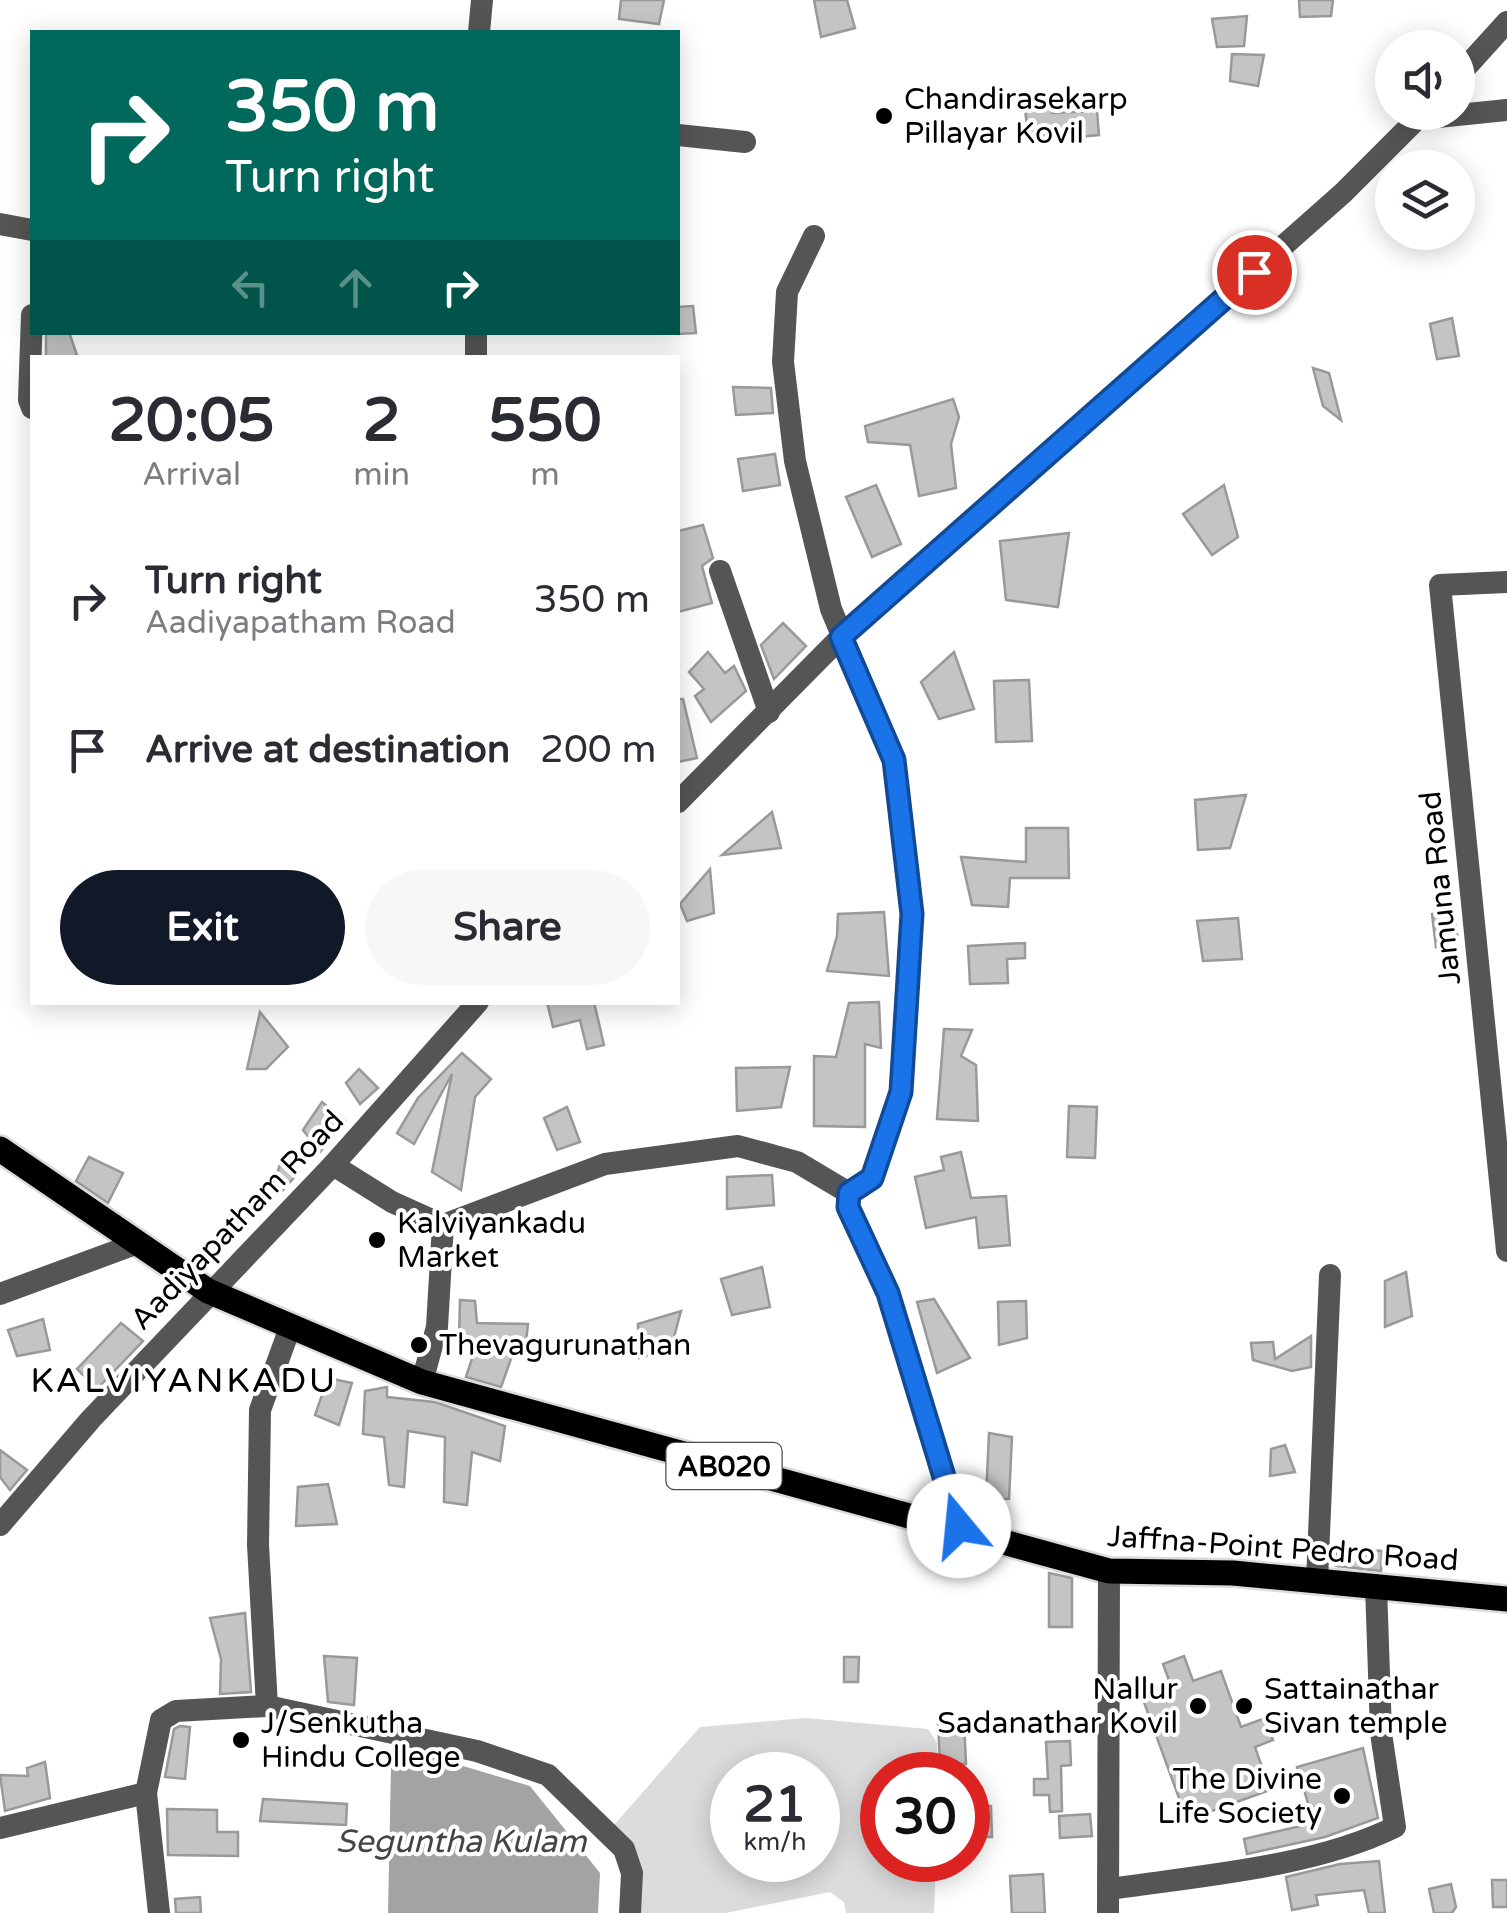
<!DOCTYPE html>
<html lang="en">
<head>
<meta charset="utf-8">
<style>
  body { margin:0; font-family:"Varela Round",sans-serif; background:#f7f7f7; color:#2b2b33; height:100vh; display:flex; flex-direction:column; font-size:38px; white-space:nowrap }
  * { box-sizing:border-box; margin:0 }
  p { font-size:32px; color:#7c7c81 }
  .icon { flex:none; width:55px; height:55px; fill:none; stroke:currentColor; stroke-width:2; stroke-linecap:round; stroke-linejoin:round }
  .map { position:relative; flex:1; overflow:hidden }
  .side { position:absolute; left:30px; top:355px; width:650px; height:650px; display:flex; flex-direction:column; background:#fff; border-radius:0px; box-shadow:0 5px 25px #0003 }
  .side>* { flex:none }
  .guide { position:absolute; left:30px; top:30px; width:650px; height:305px; border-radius:0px; box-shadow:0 5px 25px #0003; background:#00695c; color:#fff; overflow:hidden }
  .tools { position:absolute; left:1375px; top:30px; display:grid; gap:20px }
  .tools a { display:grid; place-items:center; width:100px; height:100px; border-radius:50%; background:#fff; box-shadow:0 5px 25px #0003; font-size:50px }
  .speed { position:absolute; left:710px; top:1752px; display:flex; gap:20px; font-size:50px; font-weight:700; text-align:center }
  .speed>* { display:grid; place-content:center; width:130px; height:130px; border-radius:50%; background:#fff; box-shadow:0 5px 25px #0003; line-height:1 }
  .speed small { font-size:25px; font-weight:400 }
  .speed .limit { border:15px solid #d22; background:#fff; color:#111 }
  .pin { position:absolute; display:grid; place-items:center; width:85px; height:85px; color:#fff; margin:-42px; border:5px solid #fff; border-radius:50%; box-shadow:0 2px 10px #0007 }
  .me { position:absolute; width:110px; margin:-55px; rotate:343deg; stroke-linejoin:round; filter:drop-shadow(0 0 8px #0008) }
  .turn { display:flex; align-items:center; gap:35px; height:210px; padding:0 30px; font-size:45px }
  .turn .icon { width:130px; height:130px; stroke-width:2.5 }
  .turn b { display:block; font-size:70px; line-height:85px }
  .lanes { display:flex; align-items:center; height:95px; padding:0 30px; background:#0003; justify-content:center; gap:50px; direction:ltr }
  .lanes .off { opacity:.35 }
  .eta { display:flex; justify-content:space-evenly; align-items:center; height:170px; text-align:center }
  .eta b { font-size:60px; font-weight:800; line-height:70px }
  .action { display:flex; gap:20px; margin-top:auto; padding:20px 30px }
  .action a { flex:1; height:115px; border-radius:60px; background:#111827; color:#fff; font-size:40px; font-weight:800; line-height:115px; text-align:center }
  .action a+a { background:#f7f7f7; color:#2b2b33 }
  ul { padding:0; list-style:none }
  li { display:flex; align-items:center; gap:30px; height:150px; padding:0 30px }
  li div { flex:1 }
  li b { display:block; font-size:38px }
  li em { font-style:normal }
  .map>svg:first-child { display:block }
  .green { fill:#dcdcdc; fill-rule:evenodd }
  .water { fill:#a3a3a3 }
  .building { fill:#c4c4c4; stroke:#999; stroke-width:2.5 }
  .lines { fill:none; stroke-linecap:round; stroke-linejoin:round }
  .major-casing { stroke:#dbdbdb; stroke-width:30 }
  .minor { stroke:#555; stroke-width:22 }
  .major { stroke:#000; stroke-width:25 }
  .route-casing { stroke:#114b97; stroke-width:25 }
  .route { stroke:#1a73e8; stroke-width:18 }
  .poi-dot { fill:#000; stroke:#fff; stroke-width:4 }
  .labels { text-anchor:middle; stroke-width:8; stroke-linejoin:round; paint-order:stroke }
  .shield { fill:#fff; stroke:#4c4c4c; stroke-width:2.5 }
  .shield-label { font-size:28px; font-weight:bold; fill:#000 }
  .poi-label { font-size:30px; fill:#000; stroke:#fff; text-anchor:start }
  .street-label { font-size:30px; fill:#000; stroke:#fff }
  .water-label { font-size:32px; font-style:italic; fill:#444; stroke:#fff }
  .quarter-label { font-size:35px; letter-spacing:2.5px; fill:#000; stroke:#fff }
</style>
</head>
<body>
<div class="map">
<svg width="1507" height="1913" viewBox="0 0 1507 1913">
  <rect width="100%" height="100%" fill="#fff"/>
  <!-- green -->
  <path class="green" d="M806,1718L928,1729L937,1743L938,1775H882V1860H936L934,1913H846L844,1902L830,1892L726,1913H630L632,1873L606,1834L700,1727ZM732,1775H818V1860H732Z"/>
  <!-- water -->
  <path class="water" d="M433,1757L530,1786L600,1873L598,1913H388L391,1767Z"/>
  <!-- building -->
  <g class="building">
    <path d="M621,0H664L659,24L619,19Z"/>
    <path d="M814,0H847L855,28L821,37Z"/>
    <path d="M1299,0H1333L1331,16L1300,17Z"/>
    <path d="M1247,16L1244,46L1217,47L1212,19Z"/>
    <path d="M1232,54L1264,55L1258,86L1230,81Z"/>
    <path d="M1024,101L1052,103V113L1097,111L1099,135L1056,139L1028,134Z"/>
    <path d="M693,306L696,333L678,334V307Z"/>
    <path d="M1452,318L1459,356L1437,359L1430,324Z"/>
    <path d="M46,332H69L78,358L46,356Z"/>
    <path d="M1313,368L1329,373L1341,420L1323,406Z"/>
    <path d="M733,387L771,388L773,413L736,415Z"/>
    <path d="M953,399L959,417L951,444L956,488L919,496L910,445L868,442L865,426Z"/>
    <path d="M775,454L780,485L743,491L738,459Z"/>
    <path d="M876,485L901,544L872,557L846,497Z"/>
    <path d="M1224,485L1238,537L1212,555L1183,514Z"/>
    <path d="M703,525L713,558L702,566L712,603L678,612V531Z"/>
    <path d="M1069,533L1058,607L1006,600L1000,541Z"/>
    <path d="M783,623L806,646L774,679L761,645Z"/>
    <path d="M708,652L725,673L734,666L746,691L711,722L695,696L704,689L689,672Z"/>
    <path d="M954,652L974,709L939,719L921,682Z"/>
    <path d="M1029,680L1032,741L996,742L994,681Z"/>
    <path d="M678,699H683L697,758L678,762Z"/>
    <path d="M1246,795L1230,848L1198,850L1195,800Z"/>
    <path d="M772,812L781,848L722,855Z"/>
    <path d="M1026,828H1068L1069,878H1010L1008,907L972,905L961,857L1026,862Z"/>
    <path d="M710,869L714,913L687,921L680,904Z"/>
    <path d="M1452,907L1458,939L1436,947L1432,914Z"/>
    <path d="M884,912L889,976L827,971L837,936L838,914Z"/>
    <path d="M1238,918L1242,959L1203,961L1197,921Z"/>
    <path d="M1025,943V958L1007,959L1008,983L970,984L968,946Z"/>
    <path d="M547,1002H594L604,1045L587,1049L580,1020L553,1027Z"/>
    <path d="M879,1002L881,1048L865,1044V1127L814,1126V1056L836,1057L849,1003Z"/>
    <path d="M260,1012L288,1047L266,1069H247Z"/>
    <path d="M944,1029L972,1030L961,1056L976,1065L978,1121L937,1119Z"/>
    <path d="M462,1053L491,1079L475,1097L461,1190L432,1172L452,1074L414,1144L397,1133L418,1098Z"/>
    <path d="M790,1067L781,1107L737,1111L736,1068Z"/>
    <path d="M359,1069L378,1088L360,1104L346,1083Z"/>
    <path d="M322,1102L345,1121L320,1152L303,1130Z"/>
    <path d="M1069,1106L1097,1107L1095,1158L1067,1157Z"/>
    <path d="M567,1107L580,1142L557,1150L544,1118Z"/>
    <path d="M961,1152L971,1198L1006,1196L1010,1245L979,1248L976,1217L926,1228L915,1177L944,1170L941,1157Z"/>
    <path d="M89,1157L123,1173L108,1203L76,1181Z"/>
    <path d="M282,1158L299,1172L283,1190L275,1180Z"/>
    <path d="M772,1175L774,1205L727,1209V1177Z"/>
    <path d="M762,1267L770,1307L732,1315L721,1279Z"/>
    <path d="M1406,1272L1412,1316L1385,1327V1281Z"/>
    <path d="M934,1299L970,1358L937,1373L917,1302Z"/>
    <path d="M460,1300L475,1301L477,1323L528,1324L526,1342H517L501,1387L466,1377L478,1340H459Z"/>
    <path d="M1026,1301L1027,1338L999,1345L998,1302Z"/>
    <path d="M681,1311L671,1348L639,1358L638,1324Z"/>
    <path d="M43,1319L50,1350L17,1356L8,1330Z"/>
    <path d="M121,1323L143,1341L97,1389L77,1369Z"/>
    <path d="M1311,1336V1367L1292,1371L1253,1360L1251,1343L1273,1342L1275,1359Z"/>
    <path d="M328,1378L352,1383L339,1425L315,1415Z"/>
    <path d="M387,1387V1397L435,1402L505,1426L500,1461L472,1452L467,1505L444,1502L445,1437L408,1431L404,1487L389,1485L384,1437L363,1434L365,1391Z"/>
    <path d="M989,1433L1012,1437L1009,1499L986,1498Z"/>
    <path d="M1285,1445L1295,1472L1270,1476L1271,1449Z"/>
    <path d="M0,1450L27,1470L10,1490L0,1477Z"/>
    <path d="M328,1484L337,1524L296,1526L298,1487Z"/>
    <path d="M1338,1548L1382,1551L1381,1571L1336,1566Z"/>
    <path d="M1049,1573L1072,1578V1627H1049Z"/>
    <path d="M245,1613L251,1692L220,1694L221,1659L210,1618Z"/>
    <path d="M324,1656L357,1658L354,1705L328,1702Z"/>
    <path d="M1184,1656L1193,1681L1221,1671L1241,1727L1265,1718L1273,1740L1255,1747L1270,1790L1187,1820L1141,1694L1170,1683L1163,1664Z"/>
    <path d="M844,1657H859L858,1682H844Z"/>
    <path d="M964,1721L966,1764H940L938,1722Z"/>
    <path d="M180,1726L190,1727L185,1779L165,1777L174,1729Z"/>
    <path d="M1070,1741L1071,1765L1061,1766L1062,1811L1050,1812L1049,1795H1034V1779H1048L1046,1742Z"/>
    <path d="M1363,1748L1378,1818L1325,1837L1247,1854L1244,1839L1314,1823L1297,1767Z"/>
    <path d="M45,1762L50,1798L5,1811L0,1775L28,1776L27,1768Z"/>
    <path d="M263,1799L347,1804L346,1825L260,1821Z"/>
    <path d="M991,1806L992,1837H968V1807Z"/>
    <path d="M167,1809L217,1810V1832H238V1856L168,1855Z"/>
    <path d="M1090,1814L1092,1836L1060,1838L1059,1816Z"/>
    <path d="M1379,1861L1385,1913H1369L1364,1890L1316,1895L1318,1905L1292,1910L1286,1877L1340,1864Z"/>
    <path d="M1043,1874L1045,1913H1012L1010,1876Z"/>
    <path d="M1492,1880H1507V1907H1493Z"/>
    <path d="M1451,1884L1456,1907L1452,1913H1434L1429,1889Z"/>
    <path d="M200,1897L201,1913H176L175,1899Z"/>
  </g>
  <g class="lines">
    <!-- major casing -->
    <g class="major-casing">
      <path id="major" d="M0,1149L208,1291L422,1382L1109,1571L1233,1573L1507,1599"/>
    </g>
    <!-- minor -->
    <g class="minor">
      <path d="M479,32L482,0"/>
      <path d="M1458,76L1507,22"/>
      <path d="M1418,119L1507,110"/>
      <path d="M678,135L745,142"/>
      <path d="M0,224L32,230"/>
      <path d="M814,236L787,292L783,362L795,461L831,609L894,760L911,914L901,1092L871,1178L849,1193L848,1207L888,1293L959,1526"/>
      <path d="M32,315L29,400L32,408"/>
      <path d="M476,332V358"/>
      <path d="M720,571L769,712"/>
      <path d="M1507,582L1440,585L1507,1251"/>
      <path d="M678,802L841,637L1343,193L1424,112"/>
      <path d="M333,1165L392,1202L443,1225L605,1164L738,1146L797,1162L849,1193"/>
      <path d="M0,1294L138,1243"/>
      <path d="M422,1382L437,1327L443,1225"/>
      <path d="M0,1525L91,1419L333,1165L478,1002"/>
      <path d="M1317,1581L1330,1275"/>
      <path d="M267,1706L258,1545L260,1410L291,1325"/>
      <path d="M0,1828L146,1793"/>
      <path d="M1109,1889C1199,1876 1314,1867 1395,1827L1381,1733L1376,1586"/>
      <path d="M159,1913L146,1793L161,1720L176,1711L267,1706L477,1751L548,1775L624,1849L632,1873L630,1913"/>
      <path d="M1108,1913L1109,1571"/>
    </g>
    <!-- major -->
    <use href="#major" class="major"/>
  </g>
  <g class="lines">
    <!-- route casing -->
    <g class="route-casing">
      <path id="route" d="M959,1526L888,1293L848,1207L849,1193L872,1178L901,1092L912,914L894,760L841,637L1254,272"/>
    </g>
    <!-- route -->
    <use href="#route" class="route"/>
  </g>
  <!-- markers -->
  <g class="poi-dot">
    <circle cx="884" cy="116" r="10"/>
    <circle cx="377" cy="1240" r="10"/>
    <circle cx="419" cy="1345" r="10"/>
    <circle cx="1198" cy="1706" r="10"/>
    <circle cx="1244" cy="1706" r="10"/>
    <circle cx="241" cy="1740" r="10"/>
    <circle cx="1342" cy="1796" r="10"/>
  </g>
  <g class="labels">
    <!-- shield labels -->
    <rect class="shield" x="666.5" y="1443" width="115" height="46" rx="8"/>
    <g class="shield-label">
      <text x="724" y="1476">AB020</text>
    </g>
    <!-- poi labels -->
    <g class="poi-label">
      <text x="904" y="109">Chandirasekarp<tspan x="904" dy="34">Pillayar Kovil</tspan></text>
      <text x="397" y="1233">Kalviyankadu<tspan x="397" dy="34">Market</tspan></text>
      <text x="439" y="1355">Thevagurunathan</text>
      <text x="1178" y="1699" text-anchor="end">Nallur<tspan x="1178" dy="34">Sadanathar Kovil</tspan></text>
      <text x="1264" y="1699">Sattainathar<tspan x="1264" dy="34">Sivan temple</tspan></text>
      <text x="261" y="1733">J/Senkutha<tspan x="261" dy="34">Hindu College</tspan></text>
      <text x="1322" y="1789" text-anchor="end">The Divine<tspan x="1322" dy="34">Life Society</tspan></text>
    </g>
    <!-- street labels -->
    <g class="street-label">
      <text transform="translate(1440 888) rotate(-96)" y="10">Jamuna Road</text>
      <text transform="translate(237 1220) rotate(-46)" y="10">Aadiyapatham Road</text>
      <text transform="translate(1283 1548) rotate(4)" y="10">Jaffna-Point Pedro Road</text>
    </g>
    <!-- water labels -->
    <g class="water-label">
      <text x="461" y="1852">Seguntha Kulam</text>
    </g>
    <!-- quarter labels -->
    <g class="quarter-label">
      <text x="184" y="1392">KALVIYANKADU</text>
    </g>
  </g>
</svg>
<div class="tools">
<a><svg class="icon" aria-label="sound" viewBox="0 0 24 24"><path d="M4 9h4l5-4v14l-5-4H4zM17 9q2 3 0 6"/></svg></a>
<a><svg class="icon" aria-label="layers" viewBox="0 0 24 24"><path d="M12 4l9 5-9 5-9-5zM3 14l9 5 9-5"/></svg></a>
</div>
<div class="speed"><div>21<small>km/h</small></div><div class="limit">30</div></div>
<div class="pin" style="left:1254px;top:272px;background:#d93025"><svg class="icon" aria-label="arrive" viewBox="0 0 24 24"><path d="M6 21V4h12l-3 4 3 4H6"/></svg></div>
<svg class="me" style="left:959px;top:1526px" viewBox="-20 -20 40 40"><circle r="19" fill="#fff"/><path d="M0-13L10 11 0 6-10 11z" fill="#1a73e8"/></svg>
<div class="guide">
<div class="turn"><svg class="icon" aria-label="right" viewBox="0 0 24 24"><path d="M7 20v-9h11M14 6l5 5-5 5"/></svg><div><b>350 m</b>Turn right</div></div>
<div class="lanes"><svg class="icon off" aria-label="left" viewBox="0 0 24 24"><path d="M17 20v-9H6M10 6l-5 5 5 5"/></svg><svg class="icon off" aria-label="ahead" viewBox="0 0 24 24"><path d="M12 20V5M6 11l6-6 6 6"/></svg><svg class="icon" aria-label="right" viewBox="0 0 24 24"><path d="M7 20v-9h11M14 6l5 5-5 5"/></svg></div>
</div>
<section class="side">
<div class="eta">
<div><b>20:05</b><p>Arrival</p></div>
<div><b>2</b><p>min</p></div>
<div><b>550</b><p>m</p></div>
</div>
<ul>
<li><svg class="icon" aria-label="right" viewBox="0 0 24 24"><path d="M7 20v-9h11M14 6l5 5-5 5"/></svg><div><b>Turn right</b><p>Aadiyapatham Road</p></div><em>350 m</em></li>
<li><svg class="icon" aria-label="arrive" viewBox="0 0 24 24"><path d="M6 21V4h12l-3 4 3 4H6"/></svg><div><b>Arrive at destination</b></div><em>200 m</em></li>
</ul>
<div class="action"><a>Exit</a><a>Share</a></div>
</section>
</div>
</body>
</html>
